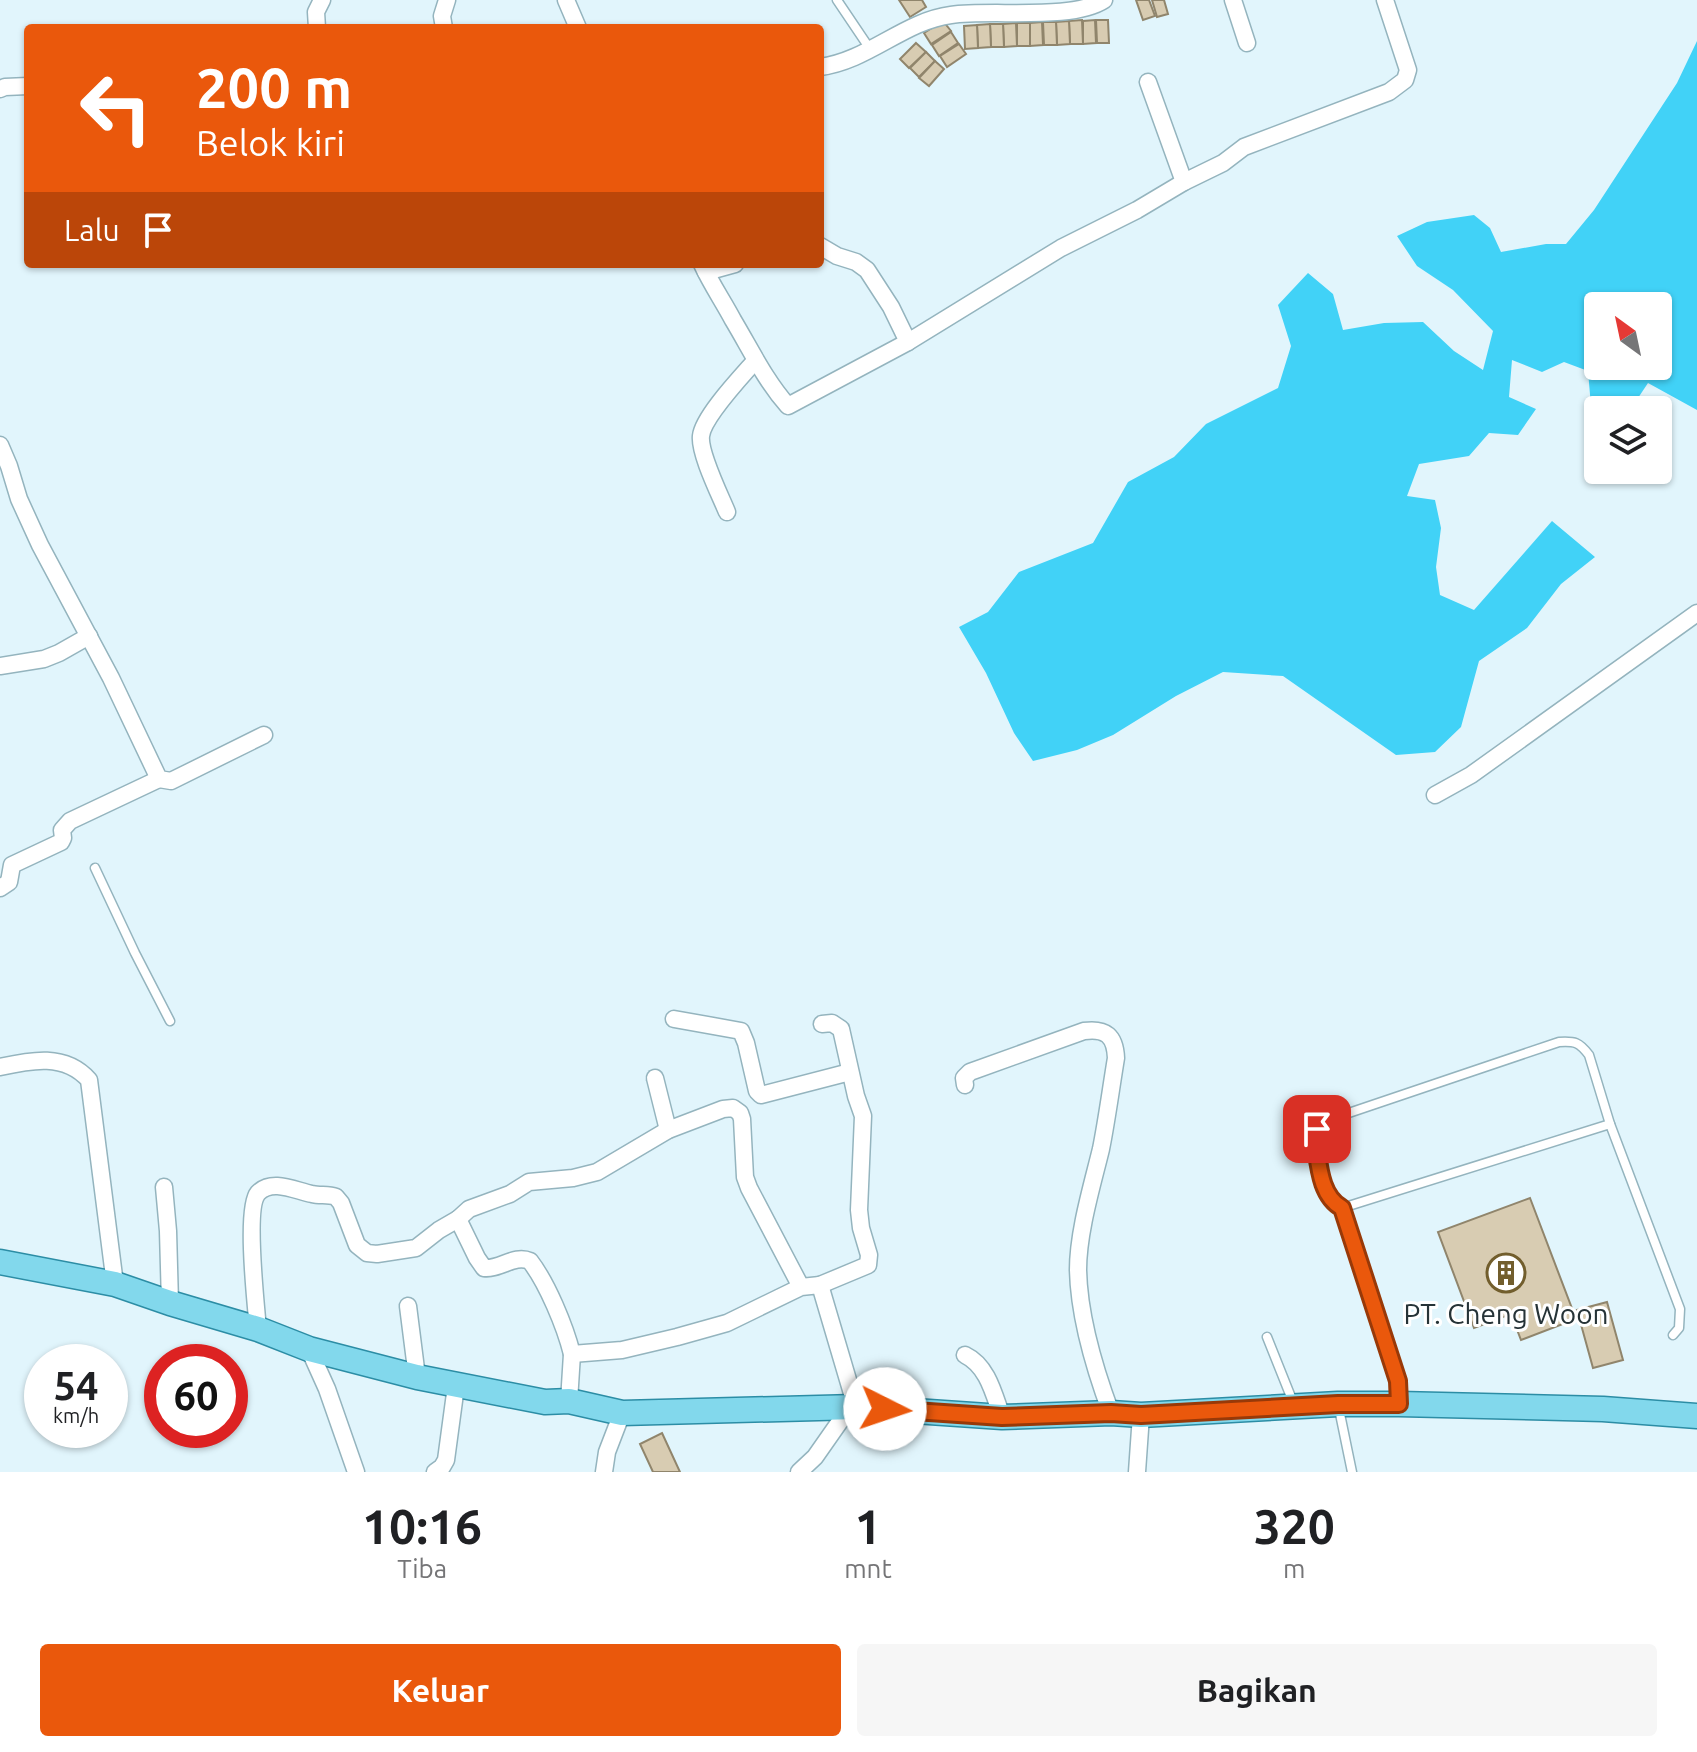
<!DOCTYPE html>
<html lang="id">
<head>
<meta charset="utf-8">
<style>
  body { margin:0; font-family:Ubuntu,sans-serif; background:#f6f6f6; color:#202124; height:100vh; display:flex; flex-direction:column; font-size:30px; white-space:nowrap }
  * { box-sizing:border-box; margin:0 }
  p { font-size:26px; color:#757577 }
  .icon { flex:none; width:44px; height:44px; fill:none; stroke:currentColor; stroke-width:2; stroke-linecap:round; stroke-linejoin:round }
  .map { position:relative; height:1472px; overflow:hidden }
  .drawer { display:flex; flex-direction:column; background:#fff; flex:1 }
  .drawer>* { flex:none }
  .banner { position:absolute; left:24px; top:24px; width:800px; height:244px; border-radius:8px; box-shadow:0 2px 6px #0004; background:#ea580c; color:#fff; overflow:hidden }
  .needle { width:52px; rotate:327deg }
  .controls { position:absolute; left:1584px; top:292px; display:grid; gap:16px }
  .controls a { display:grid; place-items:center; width:88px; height:88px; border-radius:8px; background:#fff; box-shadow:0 2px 6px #0004; font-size:40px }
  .speed { position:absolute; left:24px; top:1344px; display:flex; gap:16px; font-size:40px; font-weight:700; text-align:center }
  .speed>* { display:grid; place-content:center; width:104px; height:104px; border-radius:50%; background:#fff; box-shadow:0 2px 6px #0004; line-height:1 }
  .speed small { font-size:20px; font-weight:400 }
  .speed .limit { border:12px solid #d22; background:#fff; color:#111 }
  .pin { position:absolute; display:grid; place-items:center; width:68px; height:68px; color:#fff; margin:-34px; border-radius:16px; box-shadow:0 4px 12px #0006 }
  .me { position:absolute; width:88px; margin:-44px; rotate:94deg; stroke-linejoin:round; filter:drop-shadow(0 0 6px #0008) }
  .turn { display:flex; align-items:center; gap:28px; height:168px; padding:0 40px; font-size:36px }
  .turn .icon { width:104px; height:104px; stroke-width:2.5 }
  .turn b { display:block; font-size:56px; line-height:68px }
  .then { display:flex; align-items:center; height:76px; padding:0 40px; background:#0003; gap:16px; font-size:30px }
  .eta { display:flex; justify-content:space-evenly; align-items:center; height:136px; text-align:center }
  .eta b { font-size:48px; font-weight:700; line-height:56px }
  .action { display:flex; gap:16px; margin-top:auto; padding:16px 40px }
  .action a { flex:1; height:92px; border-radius:8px; background:#ea580c; color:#fff; font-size:32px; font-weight:700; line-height:92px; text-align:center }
  .action a+a { background:#f6f6f6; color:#202124 }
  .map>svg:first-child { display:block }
  .water { fill:#41d2f7; fill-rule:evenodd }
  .building { fill:#d8ccb2; stroke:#90856c; stroke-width:2 }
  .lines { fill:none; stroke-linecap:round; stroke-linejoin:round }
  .lane-casing { stroke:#94b4be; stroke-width:11 }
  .street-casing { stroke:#94b4be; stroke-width:19 }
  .primary-casing { stroke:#2c8da5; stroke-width:27 }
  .lane { stroke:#fff; stroke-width:8 }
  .street { stroke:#fff; stroke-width:16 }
  .primary { stroke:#82d8ec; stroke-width:24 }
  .route-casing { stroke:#983908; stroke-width:20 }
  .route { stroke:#ea580c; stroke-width:14 }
  .labels { text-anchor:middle; stroke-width:6; stroke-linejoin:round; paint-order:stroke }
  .poi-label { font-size:28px; fill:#263337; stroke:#fff }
</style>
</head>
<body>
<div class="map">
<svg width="1697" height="1472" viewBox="0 0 1697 1472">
  <rect width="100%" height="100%" fill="#e1f5fc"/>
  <!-- water -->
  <path class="water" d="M1697,41V410L1648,383L1630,410H1598V429L1592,418L1588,371L1564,362L1542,372L1512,360L1509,397L1536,409L1518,435L1489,433L1469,456L1419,464L1407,496L1435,500L1441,528L1436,567L1440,595L1474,610L1552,521L1595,557L1561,584L1527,628L1479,661L1461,727L1435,752L1396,755L1283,676L1223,672L1176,696L1113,735L1077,750L1033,761L1014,733L986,673L959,627L988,612L1019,572L1093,543L1128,482L1174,457L1206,424L1278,388L1291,346L1278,305L1308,273L1333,294L1343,330L1384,323L1423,322L1454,351L1483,370L1493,331L1453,290L1417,266L1397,236L1427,222L1474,215L1490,228L1501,252L1546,244H1566L1594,210L1677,83ZM1598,306H1658V366H1598Z"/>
  <!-- building -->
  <g class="building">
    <path d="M899,0H922L926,7L910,17Z"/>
    <path d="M1136,0H1149L1155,16L1143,20Z"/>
    <path d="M1152,0H1164L1168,14L1157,17Z"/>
    <path d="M1082,20L1083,44H1070L1069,21Z"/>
    <path d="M1095,20L1096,43L1083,44V21Z"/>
    <path d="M1096,20H1108L1109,43H1097Z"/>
    <path d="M943,21L951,31L931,44L924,33Z"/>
    <path d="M1069,21L1070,44L1057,45L1056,22Z"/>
    <path d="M1042,22L1043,45L1030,46V23Z"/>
    <path d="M1043,22H1056L1057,45H1044Z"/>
    <path d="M1016,23L1017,46L1004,47L1003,24Z"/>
    <rect x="1017" y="23" width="13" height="23"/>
    <path d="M990,24H1003L1004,47H991Z"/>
    <path d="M990,24L991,47L978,48L977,25Z"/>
    <path d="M977,25L978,48L965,49L964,26Z"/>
    <path d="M951,32L958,43L939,56L932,45Z"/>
    <path d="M916,43L926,52L909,68L900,59Z"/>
    <path d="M959,44L966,54L947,67L940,56Z"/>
    <path d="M926,52L935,61L919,77L910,68Z"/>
    <path d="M935,61L944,69L929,86L919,78Z"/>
    <path d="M1530,1198L1576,1319L1521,1340L1511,1314L1474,1328L1438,1232Z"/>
    <path d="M1607,1302L1623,1360L1593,1368L1577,1310Z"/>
    <path d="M662,1433L680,1472H653L640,1444Z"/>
  </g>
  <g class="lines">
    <!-- lane casing -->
    <g class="lane-casing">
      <g id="lane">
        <path d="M837,0L870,49"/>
        <path d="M95,868L135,953L170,1021"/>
        <path d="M1342,1208C1318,1195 1319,1159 1314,1135L1321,1125L1328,1120L1559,1042C1575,1041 1579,1042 1589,1055L1610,1124"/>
        <path d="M1267,1337L1293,1402"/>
        <path d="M1399,1403L1398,1381L1342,1208L1610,1124L1680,1309L1679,1328L1673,1335"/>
        <path d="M1339,1409L1352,1472"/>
      </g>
    </g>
    <!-- street casing -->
    <g class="street-casing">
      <g id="street">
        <path d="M566,0L578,28"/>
        <path d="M1233,0L1247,43"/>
        <path d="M317,28L316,12L322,0"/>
        <path d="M444,28L442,16L447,0"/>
        <path d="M820,67C868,61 904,21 951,15C992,9 1072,21 1104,0"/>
        <path d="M1148,82L1184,182"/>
        <path d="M0,89L5,87L28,86"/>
        <path d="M820,246L837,256L856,262L867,270L891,307L908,342L1061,248L1137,210L1184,182L1223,163L1244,147L1389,92L1405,80L1408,70L1385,0"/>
        <path d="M702,264C711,284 723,301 733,320C751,350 765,380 788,406L908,342"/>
        <path d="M706,272L735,264"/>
        <path d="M0,445L9,466L19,499L40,545L111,678L159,779L171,781L264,735"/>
        <path d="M727,512C720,495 699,453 701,436C703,417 741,377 755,361"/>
        <path d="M0,666L44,659L59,653L89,636"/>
        <path d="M1435,795L1471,775L1697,613"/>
        <path d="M0,888L9,882L12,865L61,842L63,838L62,830L70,821L159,779"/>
        <path d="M674,1019L741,1031L746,1043L757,1091L761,1095L850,1072"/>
        <path d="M0,1067C31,1060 65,1053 89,1080L115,1284"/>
        <path d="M655,1078L668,1130"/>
        <path d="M965,1085L964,1078L970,1072L1084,1031C1106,1028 1115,1036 1116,1058C1111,1088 1107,1119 1101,1149C1092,1186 1078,1232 1078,1270C1079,1316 1095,1370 1111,1413"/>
        <path d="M164,1187L168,1231L170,1303"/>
        <path d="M820,1285L868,1265L869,1255L861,1228L859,1210L863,1116L856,1096L841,1029L832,1023L822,1024"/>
        <path d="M801,1287L749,1188L745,1177L742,1119L740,1113L733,1108L723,1109L668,1130L597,1172L573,1178L529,1182L510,1194L469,1209L458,1219L477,1258L484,1268C500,1270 514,1254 530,1261C547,1283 565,1326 572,1354L622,1350L677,1337L727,1323L801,1287L820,1285L856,1407"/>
        <path d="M408,1306L417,1377"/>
        <path d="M258,1329C256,1306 245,1208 258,1193C272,1178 296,1191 312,1194C320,1196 328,1194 336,1197L341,1203L357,1245L367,1253L377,1254L416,1248L439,1230L458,1219"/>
        <path d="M309,1349L327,1389L356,1472"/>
        <path d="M965,1355C988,1366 994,1395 1002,1417"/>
        <path d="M569,1401L572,1354"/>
        <path d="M435,1472L442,1467L446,1460L456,1386"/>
        <path d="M604,1472L607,1452L622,1413"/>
        <path d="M799,1472L815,1457L850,1407"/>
        <path d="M1137,1472L1141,1415"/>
      </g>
    </g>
    <!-- primary casing -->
    <g class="primary-casing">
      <path id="primary" d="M0,1262L115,1284L170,1303L258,1329L309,1349L417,1377L545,1402L569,1401L622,1413L856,1407L1002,1417L1111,1413L1141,1415L1338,1404H1399L1603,1409L1697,1416"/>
    </g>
    <!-- lane -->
    <use href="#lane" class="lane"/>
    <!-- street -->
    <use href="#street" class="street"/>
    <!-- primary -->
    <use href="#primary" class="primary"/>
  </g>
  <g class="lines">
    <!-- route casing -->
    <g class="route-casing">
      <path id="route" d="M885,1409L1002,1417L1111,1413L1141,1415L1338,1404H1399L1398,1381L1342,1208C1318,1195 1319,1159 1314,1135L1317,1129"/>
    </g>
    <!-- route -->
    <use href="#route" class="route"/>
  </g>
  <!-- icons -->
  <defs>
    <g id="building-ring" transform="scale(2)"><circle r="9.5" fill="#fff" stroke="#725e2d" stroke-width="1.5"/><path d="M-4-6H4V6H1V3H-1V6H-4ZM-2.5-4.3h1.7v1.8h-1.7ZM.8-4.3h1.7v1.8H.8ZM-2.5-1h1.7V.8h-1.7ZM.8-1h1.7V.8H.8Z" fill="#725e2d"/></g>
  </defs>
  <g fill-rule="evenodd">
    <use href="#building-ring" x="1506" y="1273"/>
  </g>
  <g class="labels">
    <!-- poi labels -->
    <g class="poi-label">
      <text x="1506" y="1324">PT. Cheng Woon</text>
    </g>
  </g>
</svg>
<div class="controls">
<a><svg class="needle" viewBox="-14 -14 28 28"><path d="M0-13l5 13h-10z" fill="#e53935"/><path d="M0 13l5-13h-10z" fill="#757577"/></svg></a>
<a><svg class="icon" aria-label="layers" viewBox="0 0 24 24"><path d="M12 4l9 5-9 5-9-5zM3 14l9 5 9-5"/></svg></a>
</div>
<div class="speed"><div>54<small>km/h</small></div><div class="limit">60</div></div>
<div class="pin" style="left:1317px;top:1129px;background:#d93025"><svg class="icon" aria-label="arrive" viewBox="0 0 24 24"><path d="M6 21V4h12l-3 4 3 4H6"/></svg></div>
<svg class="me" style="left:885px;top:1409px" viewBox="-20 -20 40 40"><circle r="19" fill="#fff"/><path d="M0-13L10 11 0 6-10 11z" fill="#ea580c"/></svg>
<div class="banner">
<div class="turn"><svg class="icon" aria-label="left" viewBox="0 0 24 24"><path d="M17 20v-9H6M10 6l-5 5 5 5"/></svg><div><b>200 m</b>Belok kiri</div></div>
<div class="then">Lalu<svg class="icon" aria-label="arrive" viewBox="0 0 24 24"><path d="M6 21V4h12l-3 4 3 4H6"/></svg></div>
</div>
</div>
<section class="drawer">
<div class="eta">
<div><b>10:16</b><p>Tiba</p></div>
<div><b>1</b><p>mnt</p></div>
<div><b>320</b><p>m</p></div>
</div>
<div class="action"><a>Keluar</a><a>Bagikan</a></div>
</section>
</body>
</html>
